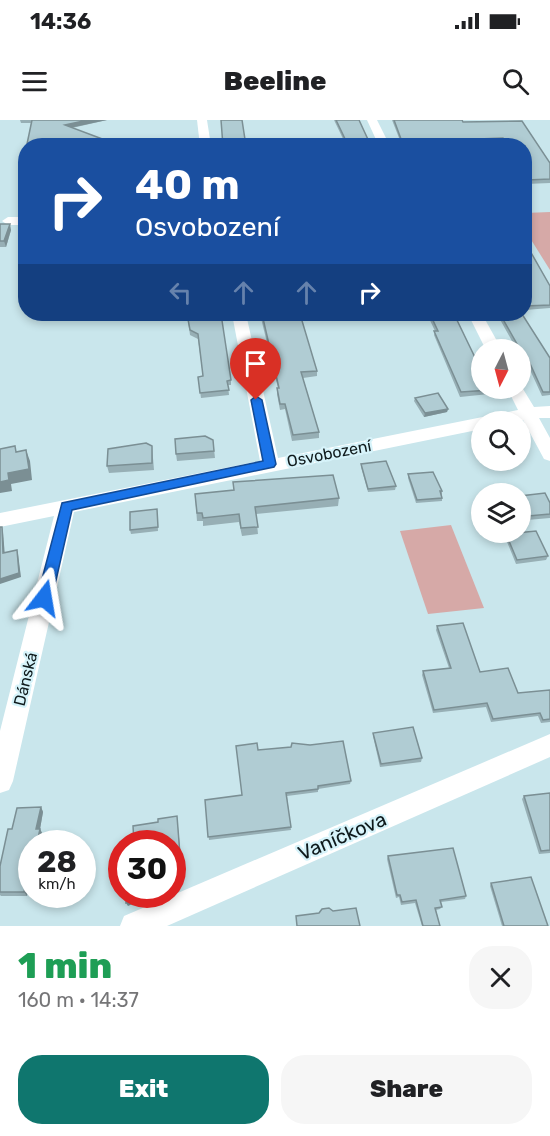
<!DOCTYPE html>
<html lang="en">
<head>
<meta charset="utf-8">
<style>
  body { margin:0; font-family:Rubik,sans-serif; background:#f6f6f6; color:#202124; height:100vh; display:flex; flex-direction:column; font-size:22px; white-space:nowrap }
  * { box-sizing:border-box; margin:0 }
  p { font-size:20px; color:#757577 }
  .icon { flex:none; width:33px; height:33px; fill:none; stroke:currentColor; stroke-width:2; stroke-linecap:round; stroke-linejoin:round }
  .map { position:relative; height:806px; overflow:hidden }
  .drawer { display:flex; flex-direction:column; background:#fff; flex:1 }
  .drawer>* { flex:none }
  .hud { position:absolute; left:18px; top:18px; width:514px; height:183px; border-radius:24px; box-shadow:0 3px 9px #0003; background:#1a4fa0; color:#fff; overflow:hidden }
  .needle { width:39px; rotate:186deg }
  .buttons { position:absolute; left:471px; top:219px; display:grid; gap:12px }
  .buttons a { display:grid; place-items:center; width:60px; height:60px; border-radius:50%; background:#fff; box-shadow:0 3px 9px #0003; font-size:30px }
  .speed { position:absolute; left:18px; top:710px; display:flex; gap:12px; font-size:30px; font-weight:700; text-align:center }
  .speed>* { display:grid; place-content:center; width:78px; height:78px; border-radius:50%; background:#fff; box-shadow:0 3px 9px #0003; line-height:1 }
  .speed small { font-size:15px; font-weight:400 }
  .speed .limit { border:9px solid #d22; background:#fff; color:#111 }
  .pin { position:absolute; display:grid; place-items:center; width:51px; height:51px; color:#fff; margin:-62px -26px; border-radius:50% 50% 50% 0; rotate:-45deg; box-shadow:0 0 6px #0007 }
  .pin .icon { rotate:45deg }
  .me { position:absolute; width:66px; margin:-33px; rotate:14deg; stroke-linejoin:round; filter:drop-shadow(0 0 4px #0008) }
  .turn { display:flex; align-items:center; gap:21px; height:126px; padding:0 18px; font-size:27px }
  .turn .icon { width:78px; height:78px; stroke-width:2.5 }
  .turn b { display:block; font-size:42px; line-height:51px }
  .lanes { display:flex; align-items:center; height:57px; padding:0 18px; background:#0003; justify-content:center; gap:30px; direction:ltr }
  .lanes .off { opacity:.35 }
  .round { display:grid; place-items:center; flex:none; width:63px; height:63px; border-radius:24px; background:#f6f6f6 }
  .headline { display:flex; align-items:center; justify-content:space-between; height:102px; padding:0 18px }
  h1 { font-size:36px; font-weight:800; line-height:45px; color:#1e9e55 }
  .cta { display:flex; gap:12px; margin-top:auto; padding:12px 18px }
  .cta a { flex:1; height:69px; border-radius:24px; background:#0f766e; color:#fff; font-size:24px; font-weight:800; line-height:69px; text-align:center }
  .cta a+a { background:#f6f6f6; color:#202124 }
  .status { display:flex; justify-content:space-between; align-items:center; height:42px; padding:0 30px; background:#fff; direction:ltr }
  .status svg { height:16px; fill:currentColor }
  header { display:flex; justify-content:space-between; align-items:center; height:78px; padding:0 18px; background:#fff; font-size:27px; font-weight:800 }
  .map>svg:first-child { display:block }
  .green { fill:#d6a9a7 }
  .lines { fill:none; stroke-linecap:round; stroke-linejoin:round }
  .minor { fill:#fff; fill-rule:evenodd }
  .wall { fill:#97afb5 }
  .shaded-wall { fill:#7b8f94 }
  .building { fill:#b0ccd3; stroke:#7b8f94; stroke-width:1.5 }
  .route { fill:#1a73e8; stroke:#114b97; stroke-width:1.5 }
  .labels { text-anchor:middle; stroke-width:4.5; stroke-linejoin:round; paint-order:stroke }
  .street-label { font-size:16px; fill:#0f1a1c; stroke:#d6f3fa }
  .near-street-label { font-size:20px; fill:#0f1a1c; stroke:#d6f3fa }
</style>
</head>
<body>
<div class="status"><b>14:36</b><svg viewBox="0 0 49 12"><path d="M0 12V9h3v3zM5 12V6h3v6zM10 12V3h3v9zM15 12V0h3v12zM26 1h20v11H26zM47 4h2v5h-2z"/></svg></div>
<header><svg class="icon" aria-label="menu" viewBox="0 0 24 24"><path d="M4 6h16M4 12h16M4 18h16"/></svg>Beeline<svg class="icon" aria-label="search" viewBox="0 0 24 24"><circle cx="10" cy="10" r="6"/><path d="M15 15l6 6"/></svg></header>
<div class="map">
<svg width="550" height="806" viewBox="0 0 550 806">
  <rect width="100%" height="100%" fill="#c9e6ec"/>
  <!-- green -->
  <g class="green">
    <path d="M550,92V150L525,110V93Z"/>
    <path d="M451,405L484,488L428,494L400,411Z"/>
  </g>
  <g class="lines">
    <!-- minor -->
    <g class="minor">
      <path d="M197,0H207L211,26H200Z"/>
      <path d="M367,0H377L390,26H379Z"/>
      <path d="M26,97V105H8L2,101L8,97Z"/>
      <path d="M232,194H246L278,338L518,290L507,268H520V264L534,287L550,286V298H539L550,318V341L544,339L523,300L482,302V309L74,392L13,661L9,670L0,673V611L54,396L0,407V393L260,341Z"/>
      <path d="M468,194H482L502,230H486Z"/>
      <path d="M550,614V637L167,806H120L124,796Z"/>
    </g>
  </g>
  <!-- wall -->
  <g class="wall">
    <path d="M20,0H107L72,8L105,20V24L78,26H27L31,3H21Z"/>
    <path d="M334,0H359L371,26H332V24L345,23Z"/>
    <path d="M392,0H462L463,2L522,1L550,43V63L526,64L525,62V26H504L502,22L456,23L457,26H427L426,23H401Z"/>
    <path d="M0,104L11,110L6,127H0Z"/>
    <path d="M525,122L550,166V188L525,190Z"/>
    <path d="M187,194L231,260V265H228L229,275L201,278L198,257L203,256L198,219L190,215Z"/>
    <path d="M260,194H300L317,251V256L303,258L319,312V318L292,321L285,289L280,290L277,274V268H278Z"/>
    <path d="M427,194H454L490,270L489,274L460,277L434,215L435,211Z"/>
    <path d="M497,194H522L550,238V275L542,276L526,241H523L520,236V230H517Z"/>
    <path d="M415,278L448,289L447,292L424,297L414,281Z"/>
    <path d="M213,320L215,338L177,341L176,334Z"/>
    <path d="M520,325L525,333L524,337L520,338Z"/>
    <path d="M152,326L154,350L109,353L107,346Z"/>
    <path d="M361,344L396,366L395,370L368,372L361,347Z"/>
    <path d="M408,354L442,371V381L416,383L408,358Z"/>
    <path d="M233,362L339,378L338,386L256,394L258,414L242,416L239,402L203,406V401H197L195,374L234,370Z"/>
    <path d="M520,376L550,383V398L527,400L520,386Z"/>
    <path d="M157,389L158,411L131,414L130,410Z"/>
    <path d="M506,414L548,436L546,440L516,444L505,417Z"/>
    <path d="M437,506L480,552L518,573L550,570V602L541,603L538,596L491,602L486,587L433,593L422,555L423,551L449,548L436,510Z"/>
    <path d="M373,613L422,638L421,642L380,647L373,616Z"/>
    <path d="M258,630L351,661L350,664L318,669V672L287,676L291,710L209,720L205,680L242,675Z"/>
    <path d="M550,673V733L539,734L522,679L524,676Z"/>
    <path d="M41,687L43,692L40,709L42,713L40,723H32V763L29,764L27,776H1L0,775V746L12,709Z"/>
    <path d="M177,696L181,738L172,739V723L158,702Z"/>
    <path d="M388,736L466,776L465,779L441,782L442,787L440,789L436,790L440,806H422L415,783L401,785L399,777L396,778L387,739Z"/>
    <path d="M491,763L548,806H502L490,766Z"/>
  </g>
  <!-- shaded-wall -->
  <g class="shaded-wall">
    <path d="M88,0H107L65,9V5Z"/>
    <path d="M10,104L11,110L6,127L4,121Z"/>
    <path d="M448,289L447,292L424,297L425,293Z"/>
    <path d="M26,330L30,341L32,360L11,364L12,371L0,373V362Z"/>
    <path d="M2,407L3,411L5,437L3,433Z"/>
    <path d="M17,430L18,434L21,457L0,464V459Z"/>
    <path d="M41,687L43,692L40,709L42,713L40,723H37L36,709Z"/>
    <path d="M27,760L29,764L27,776L24,772Z"/>
    <path d="M149,774H152V775L128,786L126,783Z"/>
  </g>
  <!-- building -->
  <g class="building">
    <path d="M32,0H88L65,5L105,20L27,24Z"/>
    <path d="M221,0H242L246,26H223Z"/>
    <path d="M336,0H359L371,26H333L332,24L347,23Z"/>
    <path d="M394,0H462L463,2L522,1L550,43V59L527,60L525,56V26H507L503,18L454,20L457,26H429L426,19H401Z"/>
    <path d="M0,104H10L4,121H0Z"/>
    <path d="M525,122L550,166V185L525,186Z"/>
    <path d="M187,194H221L231,260L227,261L229,270L200,273L198,257L203,256L198,214L190,210Z"/>
    <path d="M262,194H300L317,251L301,252L319,312L293,315L285,284H280L277,268H279Z"/>
    <path d="M430,194H454L482,252V268H489L490,270L461,272L434,211H438Z"/>
    <path d="M500,194H522L550,238V272H543L527,237L525,238Z"/>
    <path d="M438,273L448,289L425,293L415,278Z"/>
    <path d="M205,316L213,320L214,331L176,334L175,319Z"/>
    <path d="M146,323L152,326V343L107,346L108,329Z"/>
    <path d="M520,325L525,333L520,334Z"/>
    <path d="M15,326L16,332L26,330L29,349L8,353L9,360L0,362V329Z"/>
    <path d="M386,341L396,366L368,369L361,344Z"/>
    <path d="M433,352L442,371H440L442,378L417,380L408,354Z"/>
    <path d="M333,355L339,378L255,387L258,407L241,408L239,394L203,398L202,393H197L195,374L234,370L233,362Z"/>
    <path d="M545,373L550,383V394L528,396L520,380V376Z"/>
    <path d="M157,389L158,407L130,410V392Z"/>
    <path d="M0,407H2L3,433L17,430L19,453L0,459Z"/>
    <path d="M536,411L548,436L517,440L506,414Z"/>
    <path d="M463,503L480,552L508,548L518,573L550,570V599L543,600L540,593L493,599L487,583L434,590L423,551L451,548L437,506Z"/>
    <path d="M413,607L422,638L381,644L373,613Z"/>
    <path d="M343,621L351,661L318,666V669L286,673L291,707L208,717L205,680L242,675L236,626L257,623L258,630L291,627L292,623L310,625Z"/>
    <path d="M550,673V730L541,731L524,676Z"/>
    <path d="M41,687L36,709H40L37,723H32V749L29,760H27L24,772H0V746L8,709H12L17,688Z"/>
    <path d="M177,696L180,735L172,736V723H134L133,706L158,702V699Z"/>
    <path d="M453,728L466,776L440,780L442,787L435,788L440,806H423L416,780L402,782L400,775H397L388,736Z"/>
    <path d="M531,757L548,806H504L491,763Z"/>
    <path d="M126,774H149L126,783Z"/>
    <path d="M329,788L333,791L356,788L360,806H297L296,796L319,793L322,789Z"/>
  </g>
  <!-- route -->
  <path class="route" d="M256,276L262,280L276,344L274,347L72,390L52,478L49,482H39L37,478L62,383L263,341L251,280Z"/>
  <g class="labels">
    <!-- street labels -->
    <g class="street-label">
      <text transform="translate(329 333) rotate(-11)" y="6">Osvobození</text>
      <text transform="translate(25 559) rotate(-76)" y="6">Dánská</text>
    </g>
    <!-- near-street labels -->
    <g class="near-street-label">
      <text transform="translate(342 716) rotate(-23)" y="7">Vaníčkova</text>
    </g>
  </g>
</svg>
<div class="buttons">
<a><svg class="needle" viewBox="-14 -14 28 28"><path d="M0-13l5 13h-10z" fill="#e53935"/><path d="M0 13l5-13h-10z" fill="#757577"/></svg></a>
<a><svg class="icon" aria-label="search" viewBox="0 0 24 24"><circle cx="10" cy="10" r="6"/><path d="M15 15l6 6"/></svg></a>
<a><svg class="icon" aria-label="layers" viewBox="0 0 24 24"><path d="M12 4l9 5-9 5-9-5zM3 14l9 5 9-5"/></svg></a>
</div>
<div class="speed"><div>28<small>km/h</small></div><div class="limit">30</div></div>
<div class="pin" style="left:256px;top:280px;background:#d93025"><svg class="icon" aria-label="arrive" viewBox="0 0 24 24"><path d="M6 21V4h12l-3 4 3 4H6"/></svg></div>
<svg class="me" style="left:44px;top:478px" viewBox="-20 -20 40 40"><path d="M0-17L14 15 0 8-14 15z" fill="#1a73e8" stroke="#fff" stroke-width="4"/></svg>
<div class="hud">
<div class="turn"><svg class="icon" aria-label="right" viewBox="0 0 24 24"><path d="M7 20v-9h11M14 6l5 5-5 5"/></svg><div><b>40 m</b>Osvobození</div></div>
<div class="lanes"><svg class="icon off" aria-label="left" viewBox="0 0 24 24"><path d="M17 20v-9H6M10 6l-5 5 5 5"/></svg><svg class="icon off" aria-label="ahead" viewBox="0 0 24 24"><path d="M12 20V5M6 11l6-6 6 6"/></svg><svg class="icon off" aria-label="ahead" viewBox="0 0 24 24"><path d="M12 20V5M6 11l6-6 6 6"/></svg><svg class="icon" aria-label="right" viewBox="0 0 24 24"><path d="M7 20v-9h11M14 6l5 5-5 5"/></svg></div>
</div>
</div>
<section class="drawer">
<div class="headline"><div><h1>1 min</h1><p>160 m · 14:37</p></div><a class="round"><svg class="icon" aria-label="close" viewBox="0 0 24 24"><path d="M6 6l12 12M18 6L6 18"/></svg></a></div>
<div class="cta"><a>Exit</a><a>Share</a></div>
</section>
</body>
</html>
